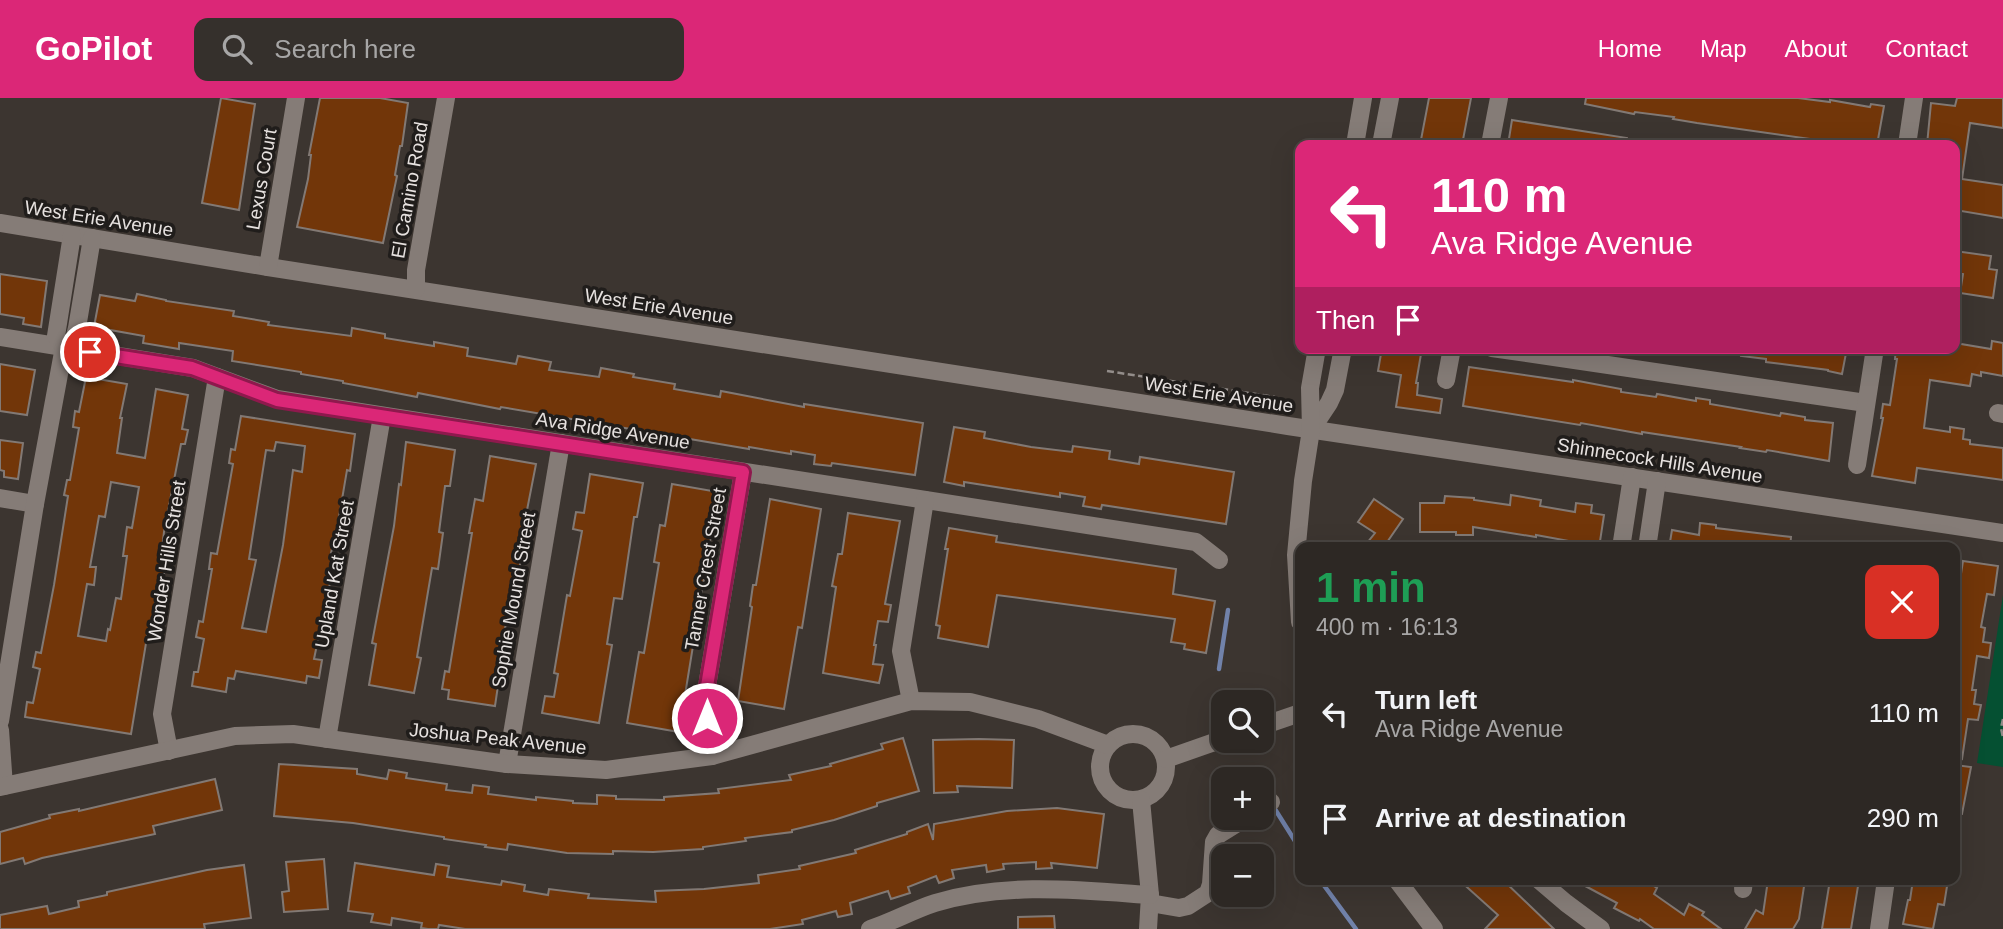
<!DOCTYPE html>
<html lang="en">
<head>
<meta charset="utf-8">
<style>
  body { margin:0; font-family:Arial,sans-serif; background:#35302c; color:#f1f3f6; height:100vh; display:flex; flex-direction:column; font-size:26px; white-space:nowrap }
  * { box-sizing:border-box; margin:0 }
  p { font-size:23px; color:#a7a6a6 }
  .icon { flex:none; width:38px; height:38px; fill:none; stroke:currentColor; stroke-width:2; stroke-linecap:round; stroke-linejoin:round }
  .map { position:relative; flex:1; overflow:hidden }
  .drawer { position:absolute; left:1295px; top:444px; width:665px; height:343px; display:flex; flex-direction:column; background:#2d2824; border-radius:14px; box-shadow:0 7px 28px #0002,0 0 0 2px #484441 }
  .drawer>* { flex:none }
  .banner { position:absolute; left:1295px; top:42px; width:665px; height:214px; border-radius:14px; box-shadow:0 7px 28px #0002,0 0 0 2px #484441; background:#db2777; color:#fff; overflow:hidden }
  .tools { position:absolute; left:1211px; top:592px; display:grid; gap:14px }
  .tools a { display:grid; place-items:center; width:63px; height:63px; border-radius:14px; background:#2d2824; box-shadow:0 7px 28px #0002,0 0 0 2px #484441; font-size:35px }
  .pin { position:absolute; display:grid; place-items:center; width:60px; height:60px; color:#fff; margin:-30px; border:4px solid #fff; border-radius:50%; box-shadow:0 2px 7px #0007 }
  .me { position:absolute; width:77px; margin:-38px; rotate:0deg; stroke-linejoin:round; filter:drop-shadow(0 0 5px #0008) }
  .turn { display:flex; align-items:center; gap:24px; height:147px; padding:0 21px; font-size:32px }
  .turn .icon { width:91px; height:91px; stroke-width:2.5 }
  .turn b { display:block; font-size:49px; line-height:60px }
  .then { display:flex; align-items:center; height:66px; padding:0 21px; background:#0003; gap:14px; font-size:26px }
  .round { display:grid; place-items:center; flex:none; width:74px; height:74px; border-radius:14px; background:#35302c }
  .overview { display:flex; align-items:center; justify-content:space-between; height:119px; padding:0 21px }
  h1 { font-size:42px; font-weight:600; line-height:52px; color:#1e9e55 }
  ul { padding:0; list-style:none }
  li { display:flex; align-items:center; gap:21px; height:105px; padding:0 21px }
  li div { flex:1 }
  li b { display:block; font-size:26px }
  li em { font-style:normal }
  header { display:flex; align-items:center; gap:42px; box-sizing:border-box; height:98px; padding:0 35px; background:#db2777; color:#fff }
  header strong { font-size:33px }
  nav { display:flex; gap:38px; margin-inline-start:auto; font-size:24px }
  .search { width:490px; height:63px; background:#35302c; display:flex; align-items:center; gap:18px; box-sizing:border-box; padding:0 24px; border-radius:14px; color:#a7a6a6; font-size:26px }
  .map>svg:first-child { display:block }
  .green { fill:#055032 }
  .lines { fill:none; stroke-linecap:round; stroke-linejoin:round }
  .stream { stroke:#7182aa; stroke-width:4.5 }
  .building { fill:#723609; stroke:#827974; stroke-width:2; fill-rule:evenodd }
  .path { stroke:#938d8a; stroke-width:2.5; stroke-dasharray:7 3.5; stroke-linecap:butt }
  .minor { stroke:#857c77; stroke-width:18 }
  .route-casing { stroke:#8e194d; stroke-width:18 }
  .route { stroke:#db2777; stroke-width:12 }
  .labels { text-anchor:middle; stroke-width:7; stroke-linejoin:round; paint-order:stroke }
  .street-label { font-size:19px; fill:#e6e1df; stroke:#201d1b }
</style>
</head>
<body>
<header>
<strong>GoPilot</strong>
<div class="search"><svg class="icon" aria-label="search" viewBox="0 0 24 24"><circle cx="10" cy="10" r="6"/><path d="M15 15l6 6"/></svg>Search here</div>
<nav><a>Home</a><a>Map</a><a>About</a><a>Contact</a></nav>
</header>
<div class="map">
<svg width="2003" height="831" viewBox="0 0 2003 831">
  <rect width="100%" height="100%" fill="#3c3530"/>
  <!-- green -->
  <path class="green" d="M2003,497V669L1977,665Z"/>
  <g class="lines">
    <!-- stream -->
    <g class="stream">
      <path d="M1219,571L1228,512"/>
      <path d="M1273,708L1300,751"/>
      <path d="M1320,782L1356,831"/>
    </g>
  </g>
  <!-- building -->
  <g class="building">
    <path d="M221,0L255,6L239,112L202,105Z"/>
    <path d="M320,0H380L408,5L402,48H400L395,77L397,78L383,145L297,129L308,81L311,57H309Z"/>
    <path d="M1429,0H1471L1462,47H1420Z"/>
    <path d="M1586,0H1798L1830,4V2L1870,9L1871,6L1884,8L1877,47H1853L1697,25L1673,21L1674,19L1635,14L1634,16L1585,6Z"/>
    <path d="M1957,0H2003V30L1970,25L1962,81L1955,80V47H1927L1931,5L1955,8Z"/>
    <path d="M1512,22L1627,40V47H1508Z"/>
    <path d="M1955,80L2003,87V120L1955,112Z"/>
    <path d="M1955,153L1991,158L1989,171L1997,172L1993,200L1960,195L1963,176L1955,175Z"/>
    <path d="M0,176L47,183L41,229L23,226L24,220L0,216Z"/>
    <path d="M137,196L166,202V203L234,213L233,218L269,224L268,227L351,238L352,230L385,236V240L434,248V244L468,250L467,258L516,266L518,258L551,264L549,272L599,279L601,270L634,276L633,279L675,286L674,291L720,299L721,293L804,309V306L923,325L915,377L832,365L831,368L814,366L815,357L791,353V356L749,349V351L501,309L500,311L418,295L417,299L381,292L343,285V283L301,276V274L232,263L233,253L179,245V251L143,245L144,238L110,232L109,237L93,234L100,197L135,203Z"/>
    <path d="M1992,243L2003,245V278L1981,274V278L1972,276L1970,288L1930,282L1924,330L1950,334V329L1964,331L1963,341L1970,342V346L2003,350V382L1917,370L1915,385L1872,378L1883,320H1881L1883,306L1890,307L1897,261H1895L1896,250H1955V245L1991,251Z"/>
    <path d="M1382,250L1421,256L1416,285H1418L1417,297L1442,301L1440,315L1396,309L1401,277L1378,273Z"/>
    <path d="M1742,250H1847L1842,276L1828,273V272L1766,264V261L1741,258Z"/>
    <path d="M0,266L35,272L27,317L0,313Z"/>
    <path d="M1469,269L1573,284V282L1621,291V294L1656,299L1657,296L1696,303V300L1710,302V306L1780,318L1781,315L1805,319V322L1833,325L1829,363L1767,352L1766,354L1740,350L1741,349L1642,334V336L1581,325L1580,327L1463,308Z"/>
    <path d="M86,279L127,286L120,320H122L117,355L145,360L156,291L188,297L182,331L188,332L185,346H181L164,434L160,468L165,469L162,489H158L150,533H148L131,636L25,619L27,604L33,605L40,571L33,569L36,554L41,555L54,487L68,398L64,397L67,382H70L79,330L73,329L75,313L79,314ZM111,384L139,389L132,430L127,429L123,458H127L121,501L116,500L110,532L108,531L106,543L78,538L87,486L94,487L96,469H90L99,418L105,419Z"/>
    <path d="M241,318L355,336L350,373L347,372L339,419L346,420L343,438L335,436L330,460L335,461L314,561L322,562L319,580L307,578L306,585L236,573L234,581L228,580L226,594L192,588L194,574H198L204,541L196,539L199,523L203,524L212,471H209L211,455L217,456L233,366L229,365L231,351L235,352ZM276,344L305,348L302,374L293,372L283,447L266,534L242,530L256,462L249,461L266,352L274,353Z"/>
    <path d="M954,329L985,334L984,340L1031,349L1072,354L1073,348L1110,353L1109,361L1139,366L1140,359L1234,374L1226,426L1102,407L1101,411L1083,408L1085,399L1060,395V399L964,384V388L944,384Z"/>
    <path d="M0,342L23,345L18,381L4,379V373L0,372Z"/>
    <path d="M406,344L455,352L450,388H445L439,434L443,435L438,471L432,470L417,559L421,560L414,595L369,587L376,546L372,545L394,428L399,386L401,387Z"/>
    <path d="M490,358L536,366L520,448L523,449L516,490L521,491L518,508L509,507L505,531L509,532L503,568L501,567L495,608L448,601L449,592L442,591L445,573L449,574L472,435H469L475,401L483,403Z"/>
    <path d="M590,376L643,385L637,419H634L622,501L614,500L607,546L612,547L599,625L542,615L545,598L554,599L558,576L554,575L567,497L570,498L582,433L573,431L576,414L584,415Z"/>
    <path d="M672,386L718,394L679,634L627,625L639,554L644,555L659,465L654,464L660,427L665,428Z"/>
    <path d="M1511,397L1541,402L1540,408L1575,414L1576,405L1592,407L1591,415L1604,417L1599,450L1580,448V445L1536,437V439L1473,429V437H1456V434H1420V405H1444L1445,398L1474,400V402L1510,407Z"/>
    <path d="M770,401L821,411L802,530L798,529L784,611L738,603L752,509L750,508L753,487H756Z"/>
    <path d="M1374,401L1403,421L1383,450H1363L1375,435L1358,424Z"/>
    <path d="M848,415L900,423L885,506L891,507L888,524L878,523L874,547H876L873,566L883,567L879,585L823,575L836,489L832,488L838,456H842Z"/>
    <path d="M1700,425L1716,427V430L1791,439L1790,450H1669L1672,432L1699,437Z"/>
    <path d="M949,430L997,438L996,444L1176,471L1173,496L1215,503L1206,555L1184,551L1185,546L1171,544L1175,521L997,497L988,549L938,540L940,528L936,527L948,451H945Z"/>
    <path d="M1963,463L1998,468L1994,497L1987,496L1981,529L1985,530L1983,544L1991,545L1989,560L1977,558L1972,592H1976L1974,606L1981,607L1978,622L1968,621L1962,661L1955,660V514Z"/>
    <path d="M903,640L919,693L877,705V708L834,722L792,732V734L745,740L746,743L703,749V751L653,754L613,753V756L567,755L508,746L507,752L485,749L486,747L444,741V739L353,725L274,718L279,666L357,671V676L387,681L389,672L407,675L406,680L447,686L446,692L472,695L473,687L489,689L488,696L536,702V699L573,703V705L597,706V697L616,698V701L664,702V699L719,695L718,691L791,682L789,677L831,668L830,666L883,651L881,646Z"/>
    <path d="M979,641L1014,642L1012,690L957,688L958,694L934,695L933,642Z"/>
    <path d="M1955,667L1971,669L1962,716L1955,715Z"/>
    <path d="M215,681L222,712L153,728L155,736L42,760L25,766L23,760L0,766V734L50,720L49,717L79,711V713Z"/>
    <path d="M1057,710L1104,716L1097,770L1051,765L1052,770L1036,771V764L1003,766L1004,771L987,774L986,767L952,772L954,780L939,785L936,778L908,789L910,795L891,801L888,793L850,805L852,816L838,819L836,813L802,822L803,826L770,831H465L439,827L438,831H428L421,830L422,825L392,820L391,827L371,824L373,816L348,813L355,765L434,777L436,766L449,768L447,779L501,787L502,783L525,787L524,793L548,797L549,791L589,796L588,800L656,804L655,793L704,791L759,785L758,777L800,771L799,768L856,755L855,752L907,736V734L928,726L933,742L934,726L1007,713Z"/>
    <path d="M324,761L328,811L284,814L282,794L289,793L286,764Z"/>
    <path d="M244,767L251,820L204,826L205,831H0V817L47,808L49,816L79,809L78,803L107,797V794L207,772Z"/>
    <path d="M1459,782H1503L1554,831H1485L1498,817Z"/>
    <path d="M1574,782H1643L1657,790L1654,796L1684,817L1689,806L1704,814L1702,817L1721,831H1654L1640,821L1639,823L1614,810L1617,805Z"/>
    <path d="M1768,782H1805L1799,821L1793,831H1745L1756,812L1763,816Z"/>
    <path d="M1830,782H1859L1851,831H1822Z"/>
    <path d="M1913,782H1948L1944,807L1938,806L1933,831L1903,826L1908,802H1910Z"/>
    <path d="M1054,818L1055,831H1018V819Z"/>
  </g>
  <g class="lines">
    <!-- path -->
    <g class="path">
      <path d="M1107,273L1275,299"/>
      <path d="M2003,621L2001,630L2003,640"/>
    </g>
    <!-- minor -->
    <g class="minor">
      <path d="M1355,47L1363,0"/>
      <path d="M1381,47L1390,0"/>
      <path d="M1490,47L1499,0"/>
      <path d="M1907,47L1914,0"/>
      <path d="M0,125L268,169L1288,328L2003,435"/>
      <path d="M268,169L296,0"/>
      <path d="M416,191V172L446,0"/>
      <path d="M0,239L193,270L277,301L1196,444L1219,462"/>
      <path d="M64,249L56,238L72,137"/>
      <path d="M1492,250L1866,305"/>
      <path d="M1446,282L1452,250"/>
      <path d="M1998,315L2003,316"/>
      <path d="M1311,332L1329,305L1335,292L1343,250"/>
      <path d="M1857,367L1875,250"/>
      <path d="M0,400L35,406"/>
      <path d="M1621,450L1632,379"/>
      <path d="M1647,450L1657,383"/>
      <path d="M1300,524L1296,457L1303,383L1311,332L1310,290L1317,250"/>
      <path d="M911,603L901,553L925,402"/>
      <path d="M0,623L35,406L64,249L74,242L77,230L92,140"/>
      <path d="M1262,628L1300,615"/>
      <path d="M0,632L4,688"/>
      <circle cx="1133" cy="669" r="33"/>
      <path d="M327,641L382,318"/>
      <path d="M169,653L162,616L217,279"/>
      <path d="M712,658L705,600L743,374"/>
      <path d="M1166,661L1223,641"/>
      <path d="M507,666L561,345"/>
      <path d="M0,689L235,638L293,636L507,666L606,672L712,658L911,603L970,604L1038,621L1108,647"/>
      <path d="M1141,702L1150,797L1148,831"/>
      <path d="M1262,710L1271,704"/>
      <path d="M1397,782L1434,831"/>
      <path d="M1539,782L1566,805L1601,831"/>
      <path d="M1743,791L1744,782"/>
      <path d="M1150,805L1179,810L1188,808L1208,795L1211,786L1214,744L1218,737L1247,719"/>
      <path d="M870,831C892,824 913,812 935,805C1004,784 1079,792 1150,797"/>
      <path d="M1879,831L1886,782"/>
    </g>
  </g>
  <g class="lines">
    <!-- route casing -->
    <g class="route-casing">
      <path id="route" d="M90,254L192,270L277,302L743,374L705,600L707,620"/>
    </g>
    <!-- route -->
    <use href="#route" class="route"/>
  </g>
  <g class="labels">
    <!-- street labels -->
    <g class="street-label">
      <text transform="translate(261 81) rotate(-80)" y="7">Lexus Court</text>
      <text transform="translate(409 92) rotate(-80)" y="7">El Camino Road</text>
      <text transform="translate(99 120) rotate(9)" y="7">West Erie Avenue</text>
      <text transform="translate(659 208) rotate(9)" y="7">West Erie Avenue</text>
      <text transform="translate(1219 296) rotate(9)" y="7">West Erie Avenue</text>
      <text transform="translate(613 332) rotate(9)" y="7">Ava Ridge Avenue</text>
      <text transform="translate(1660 362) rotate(9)" y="7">Shinnecock Hills Avenue</text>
      <text transform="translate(166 463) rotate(-81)" y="7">Wonder Hills Street</text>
      <text transform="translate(705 471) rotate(-80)" y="7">Tanner Crest Street</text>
      <text transform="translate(334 476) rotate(-80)" y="7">Upland Kat Street</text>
      <text transform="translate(513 502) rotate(-80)" y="7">Sophie Mound Street</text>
      <text transform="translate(498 640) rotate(6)" y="7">Joshua Peak Avenue</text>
    </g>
  </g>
</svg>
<div class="tools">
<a><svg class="icon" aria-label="search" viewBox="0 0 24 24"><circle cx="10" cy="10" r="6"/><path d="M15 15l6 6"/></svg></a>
<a>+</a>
<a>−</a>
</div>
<div class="pin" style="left:90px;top:254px;background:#d93025"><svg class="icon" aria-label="arrive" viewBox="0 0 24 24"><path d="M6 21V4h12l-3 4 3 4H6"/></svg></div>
<svg class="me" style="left:707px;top:620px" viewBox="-20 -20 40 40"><circle r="17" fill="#db2777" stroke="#fff" stroke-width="3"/><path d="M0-11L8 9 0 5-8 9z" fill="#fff"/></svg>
<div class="banner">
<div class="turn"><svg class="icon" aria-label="left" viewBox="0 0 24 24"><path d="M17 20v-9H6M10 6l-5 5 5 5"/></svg><div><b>110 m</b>Ava Ridge Avenue</div></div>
<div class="then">Then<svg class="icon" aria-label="arrive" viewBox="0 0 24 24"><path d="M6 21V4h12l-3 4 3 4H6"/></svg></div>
</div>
<section class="drawer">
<div class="overview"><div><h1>1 min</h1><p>400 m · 16:13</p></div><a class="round" style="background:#d93025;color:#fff"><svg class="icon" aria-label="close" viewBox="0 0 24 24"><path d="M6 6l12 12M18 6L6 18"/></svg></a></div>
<ul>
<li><svg class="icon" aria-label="left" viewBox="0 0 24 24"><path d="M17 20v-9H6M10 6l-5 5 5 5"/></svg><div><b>Turn left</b><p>Ava Ridge Avenue</p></div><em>110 m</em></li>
<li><svg class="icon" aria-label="arrive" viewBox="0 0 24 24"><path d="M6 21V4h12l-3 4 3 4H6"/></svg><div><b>Arrive at destination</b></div><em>290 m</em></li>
</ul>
</section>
</div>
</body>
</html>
